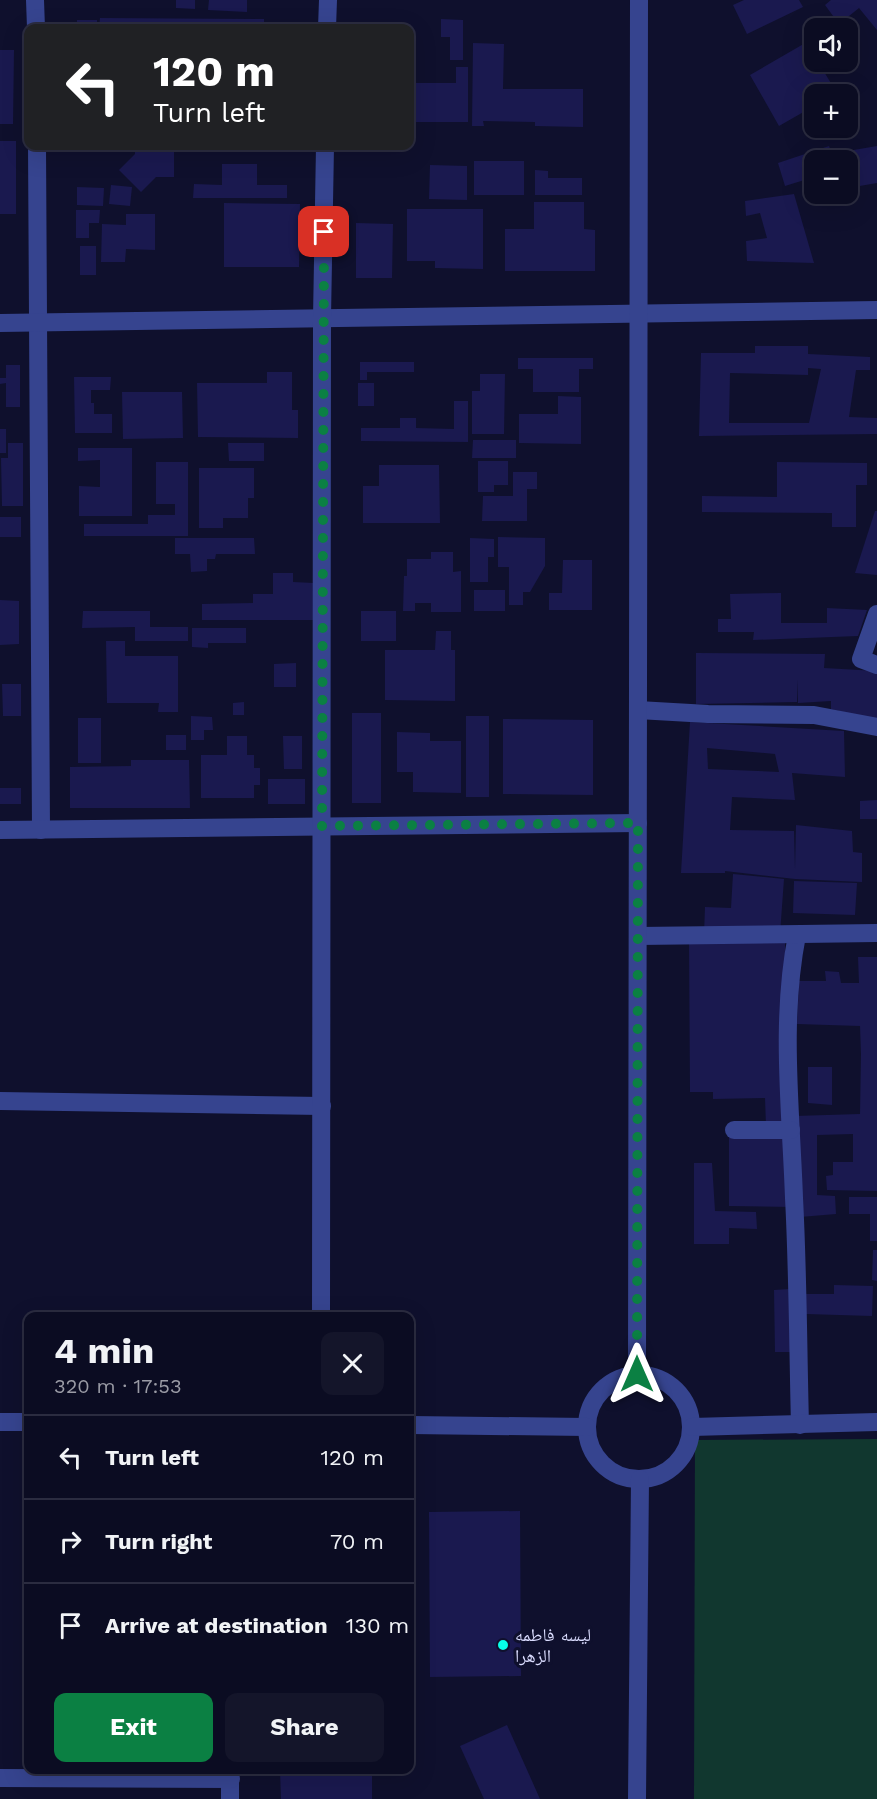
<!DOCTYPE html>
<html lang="en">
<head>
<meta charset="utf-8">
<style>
  body { margin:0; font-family:"Work Sans","Noto Naskh Arabic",sans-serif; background:#14152a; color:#f1f3f6; height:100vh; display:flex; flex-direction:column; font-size:22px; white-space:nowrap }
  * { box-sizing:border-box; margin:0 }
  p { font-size:20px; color:#9a9ba5 }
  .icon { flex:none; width:33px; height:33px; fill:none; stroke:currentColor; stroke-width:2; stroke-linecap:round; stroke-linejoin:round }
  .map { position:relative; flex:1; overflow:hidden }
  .drawer { position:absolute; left:24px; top:1312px; width:390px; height:462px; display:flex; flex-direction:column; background:#0b0c22; border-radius:12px; box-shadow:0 6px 24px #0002,0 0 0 2px #2b2c40 }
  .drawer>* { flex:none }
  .top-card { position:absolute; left:24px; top:24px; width:390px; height:126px; border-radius:12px; box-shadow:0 6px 24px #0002,0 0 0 2px #2b2c40; background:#202124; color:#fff; overflow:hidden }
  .buttons { position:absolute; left:804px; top:18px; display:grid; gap:12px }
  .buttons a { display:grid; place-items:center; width:54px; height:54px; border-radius:12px; background:#0b0c22; box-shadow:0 6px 24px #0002,0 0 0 2px #2b2c40; font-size:30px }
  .pin { position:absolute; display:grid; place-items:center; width:51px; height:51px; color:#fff; margin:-26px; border-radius:12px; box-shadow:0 3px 9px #0006 }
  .me { position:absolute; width:66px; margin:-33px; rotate:0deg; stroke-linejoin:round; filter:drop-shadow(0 0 4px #0008) }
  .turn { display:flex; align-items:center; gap:21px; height:126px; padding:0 30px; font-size:27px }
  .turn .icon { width:78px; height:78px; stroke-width:2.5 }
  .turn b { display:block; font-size:42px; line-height:51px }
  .round { display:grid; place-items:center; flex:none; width:63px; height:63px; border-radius:12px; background:#14152a }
  .head { display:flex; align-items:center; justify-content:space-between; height:102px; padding:0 30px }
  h1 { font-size:36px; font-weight:700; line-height:45px }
  .button { display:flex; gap:12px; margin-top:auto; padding:12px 30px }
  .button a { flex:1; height:69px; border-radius:12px; background:#0b8043; color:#fff; font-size:24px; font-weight:700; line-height:69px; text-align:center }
  .button a+a { background:#14152a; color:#f1f3f6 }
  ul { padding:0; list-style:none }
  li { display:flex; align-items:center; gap:18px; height:84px; padding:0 30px; border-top:2px solid #2b2c40 }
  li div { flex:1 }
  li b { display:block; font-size:22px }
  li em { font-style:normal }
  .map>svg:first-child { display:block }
  .green { fill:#11372f }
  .building { fill:#1a194f; fill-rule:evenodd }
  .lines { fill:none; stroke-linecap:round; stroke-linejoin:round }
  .minor { stroke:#36448f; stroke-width:18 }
  .route { stroke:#0b8043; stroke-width:10; stroke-dasharray:0 18 }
  .poi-dot { fill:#07ffe9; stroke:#0f102d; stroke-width:2 }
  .labels { text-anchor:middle; stroke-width:6; stroke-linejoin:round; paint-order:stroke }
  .poi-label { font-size:18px; fill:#dbddff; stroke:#0f102d; text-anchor:start }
</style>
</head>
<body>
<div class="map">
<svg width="877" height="1799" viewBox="0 0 877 1799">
  <rect width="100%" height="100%" fill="#0f102d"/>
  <!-- green -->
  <path class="green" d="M877,1439V1799H694L695,1440Z"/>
  <!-- building -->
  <g class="building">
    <path d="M176,0H195V9L176,8Z"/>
    <path d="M209,0H247V12L208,10Z"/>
    <path d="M744,0H799L803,7L747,34L733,5Z"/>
    <path d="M831,0H877V30L859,8L839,24L825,5Z"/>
    <path d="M100,18L264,19V28H99Z"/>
    <path d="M441,19L463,20V60H450V37H441Z"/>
    <rect x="77" y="20" width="20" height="8"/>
    <path d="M807,42L814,55V62H818L837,93L814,94V106L779,126L750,75Z"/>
    <path d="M473,43L504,44L503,89H583V127L535,126V122L483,121L484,126H472Z"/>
    <path d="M0,50H14L13,124H0Z"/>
    <path d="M456,67H468V122H415V107H410V73H416V83H456Z"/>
    <rect x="0" y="141" width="16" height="73"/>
    <path d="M135,146H174V177H156L141,192L119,170L135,154Z"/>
    <path d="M829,146L834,160H814V177L785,186L778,163Z"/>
    <path d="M877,146V183L848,188V160H844L842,152Z"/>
    <rect x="474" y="161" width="50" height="34"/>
    <path d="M222,164H257V185H287V198H193L194,184L222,185Z"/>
    <path d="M430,165L467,166V200L429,199Z"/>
    <path d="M535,170L548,171V178H582V195H535Z"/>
    <path d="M111,185L132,187L130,206L109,204Z"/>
    <path d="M77,187L104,188L103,206L77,205Z"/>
    <path d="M794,194L814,263L747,261L746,241L767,238L760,213L746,216L745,201Z"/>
    <path d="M534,202H584V229L595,230V271H505V229H534Z"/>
    <path d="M224,203L300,204L299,267H224Z"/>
    <path d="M407,209H483V269L435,268V261H407Z"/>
    <path d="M76,210H100L99,223H89V238H76Z"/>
    <path d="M126,214H155V250L126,249L125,262H101L102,224L126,225Z"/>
    <path d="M356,223L393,224L392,278H356Z"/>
    <rect x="80" y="246" width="16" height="29"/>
    <path d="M755,346H808V354L870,357V370H856L849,417L877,418V434L699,436L701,353H755ZM808,368L821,369L809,423H729L730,373L808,375Z"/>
    <path d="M518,358H593V369H579V392H533V369H518Z"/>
    <path d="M360,362H414V372H367V380H360Z"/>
    <path d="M6,365H20V407H6V383L0,384V378H6Z"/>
    <path d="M267,372H292V410H298V438L198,437L197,383H267Z"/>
    <path d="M480,374H505L504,434H472V391H480Z"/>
    <path d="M74,377H111L110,390H91V403H94V414H112V433H75Z"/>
    <rect x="358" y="383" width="16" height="23"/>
    <path d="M122,392H182L183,438L123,439Z"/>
    <path d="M558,396L581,397V444L519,443V414H558Z"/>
    <path d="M454,401H468V442L361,441V428H400V418H416V428L454,429Z"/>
    <rect x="0" y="429" width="6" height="24"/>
    <path d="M473,440H516V458H472Z"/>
    <path d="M8,443H23V506H2L1,458H8Z"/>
    <path d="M228,443H264V461H229Z"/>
    <path d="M78,448H132V516H79V486L100,487V460L78,461Z"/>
    <path d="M478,461H508V485H494V492H478Z"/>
    <path d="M156,462H188V536H84V524H148V515H175V504H156Z"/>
    <path d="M777,462L867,463V485H856V527H832V513L702,512V496L777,497Z"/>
    <path d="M379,465H439L440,523H363V486H379Z"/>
    <path d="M199,468H254V498H248V518H223V528H199Z"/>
    <path d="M513,472H537V489H527V521H482L483,496H513Z"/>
    <path d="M875,511H877V575L855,573Z"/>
    <rect x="0" y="517" width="21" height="20"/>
    <path d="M498,537L545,538V566L530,592H523V605H509V567H498Z"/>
    <path d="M175,538H254L255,554H216L215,559H207V571L191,572L190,554H175Z"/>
    <path d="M470,538L494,539V557H488V582H470Z"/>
    <path d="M431,552H453V572L461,571V612H431V603H415V611H403L404,576H407V559H431Z"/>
    <path d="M563,560H592V610H549V593H562Z"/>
    <path d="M273,573H293V582L314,583L315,620H202V604L253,603V594H273Z"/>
    <rect x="474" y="590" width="31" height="21"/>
    <path d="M781,593V623H827V608L867,610L858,636L753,640L754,632H718V619H731L730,594Z"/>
    <path d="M0,600L19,601V644L0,645Z"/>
    <path d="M83,611H150V627H188V641H135V627L82,628Z"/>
    <rect x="361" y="611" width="35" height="30"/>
    <path d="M192,628H246V643H208V648L192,647Z"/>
    <path d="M436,631H451V650H455V701L385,700V650H435Z"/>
    <path d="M106,641H125V656H178V712H158L159,703H107Z"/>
    <path d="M696,653L825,654L824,668L877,671V720L831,709V701L798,703V679L797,702L696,704Z"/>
    <path d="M296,663V687H274V664Z"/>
    <path d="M2,684H21V716H3Z"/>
    <path d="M244,702V715H233V703Z"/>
    <rect x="352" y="713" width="29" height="90"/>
    <path d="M191,716L212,717L213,730H204V740H191Z"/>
    <rect x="466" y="716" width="23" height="81"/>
    <rect x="78" y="718" width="23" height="45"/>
    <path d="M503,719L593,720V795L503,794Z"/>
    <path d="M690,722L844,731L845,777L792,773L795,800L732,797L730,830L794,831L795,869L796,825L852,831L853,852L862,853V882L795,879L725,871V873H681ZM707,748L775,754L779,772L708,769Z"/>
    <path d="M397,732L430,733V741H461V793L413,792V772H397Z"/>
    <rect x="166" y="735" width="20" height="15"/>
    <path d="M227,736H247V755H254V768H260V785H254V798H201V755H227Z"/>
    <path d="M283,736H302V769H284Z"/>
    <path d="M131,760H189L190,808H70V767L131,766Z"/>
    <rect x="268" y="779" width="37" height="25"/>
    <rect x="0" y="788" width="21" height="16"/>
    <path d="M877,800V819H860V801Z"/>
    <path d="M733,874L784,879L780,934H704L705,907L731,908Z"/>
    <path d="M794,881L857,883L855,915L793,913Z"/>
    <path d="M785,939L786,1126H766L765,1098L713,1099V1092H690L689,940Z"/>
    <path d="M858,957H877V1191L827,1190L826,1176L833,1175V1162H853V1134L817,1135V1195L835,1196L836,1214L800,1217L794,1116L860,1114L861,1054L860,1026L797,1024L799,981H826L825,971L839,972L841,983H859Z"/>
    <path d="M808,1067H832V1105L808,1103Z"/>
    <path d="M789,1134L792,1207L729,1206V1136Z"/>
    <path d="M694,1163H712L715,1211L756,1212L757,1229L729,1228V1244H694Z"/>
    <path d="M849,1197H877V1241H870V1214H849Z"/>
    <path d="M873,1250H877V1281L872,1280Z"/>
    <path d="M834,1285L873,1286L872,1316L806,1314V1294H834Z"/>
    <path d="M790,1289L791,1352H775L774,1290Z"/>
    <path d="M520,1511L521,1676L430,1677L429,1512Z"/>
    <path d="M507,1725L540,1799H484L460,1746Z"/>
    <path d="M280,1770H372V1799H281Z"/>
  </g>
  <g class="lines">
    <!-- minor -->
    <g class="minor">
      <path d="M35,0L36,28"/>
      <path d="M327,28L328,0"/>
      <path d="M37,146L41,830"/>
      <path d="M0,323L877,310"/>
      <path d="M877,614L861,659L877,665"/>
      <path d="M638,710L708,714L814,715L877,727"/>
      <path d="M0,830L638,823"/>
      <path d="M797,935C780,1021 791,1111 794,1198C798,1273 798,1349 800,1425"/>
      <path d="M638,936L877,933"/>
      <path d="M0,1101L322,1106"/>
      <path d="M734,1130H791"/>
      <path d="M321,1317L322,318L325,146"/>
      <path d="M637,1374L639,0"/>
      <circle cx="639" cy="1427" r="52"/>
      <path d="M0,1422H28"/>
      <path d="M410,1425L587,1427"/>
      <path d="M692,1427L877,1422"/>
      <path d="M230,1770V1799"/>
      <path d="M0,1778L231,1779"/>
      <path d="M637,1799L640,1479"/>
    </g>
  </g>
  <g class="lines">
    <!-- route -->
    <path class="route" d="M324,232L322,826L638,823L637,1374"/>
  </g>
  <!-- markers -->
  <circle class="poi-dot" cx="503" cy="1645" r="6"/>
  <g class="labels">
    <!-- poi labels -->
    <g class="poi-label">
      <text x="515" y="1641">لیسه فاطمه<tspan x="515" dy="21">الزهرا</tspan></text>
    </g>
  </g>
</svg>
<div class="buttons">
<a><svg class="icon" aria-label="sound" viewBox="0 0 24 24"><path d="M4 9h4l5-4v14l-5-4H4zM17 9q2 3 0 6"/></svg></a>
<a>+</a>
<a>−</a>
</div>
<div class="pin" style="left:324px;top:232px;background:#d93025"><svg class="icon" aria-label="arrive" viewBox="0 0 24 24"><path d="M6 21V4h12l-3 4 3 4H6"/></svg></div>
<svg class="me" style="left:637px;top:1374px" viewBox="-20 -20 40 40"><path d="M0-17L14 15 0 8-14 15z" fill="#0b8043" stroke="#fff" stroke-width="4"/></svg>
<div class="top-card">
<div class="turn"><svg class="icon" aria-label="left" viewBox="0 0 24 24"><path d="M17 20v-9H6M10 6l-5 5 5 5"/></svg><div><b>120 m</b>Turn left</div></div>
</div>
<section class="drawer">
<div class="head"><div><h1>4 min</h1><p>320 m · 17:53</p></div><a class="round"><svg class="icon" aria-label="close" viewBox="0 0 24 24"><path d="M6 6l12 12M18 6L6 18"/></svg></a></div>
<ul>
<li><svg class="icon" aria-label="left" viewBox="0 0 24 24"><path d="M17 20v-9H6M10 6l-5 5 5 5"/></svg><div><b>Turn left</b></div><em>120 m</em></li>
<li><svg class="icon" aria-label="right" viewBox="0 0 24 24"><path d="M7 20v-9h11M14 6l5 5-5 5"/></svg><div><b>Turn right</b></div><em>70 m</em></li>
<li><svg class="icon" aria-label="arrive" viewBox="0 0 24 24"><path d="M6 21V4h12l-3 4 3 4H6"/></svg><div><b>Arrive at destination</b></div><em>130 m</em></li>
</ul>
<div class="button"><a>Exit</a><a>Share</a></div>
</section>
</div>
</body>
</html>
